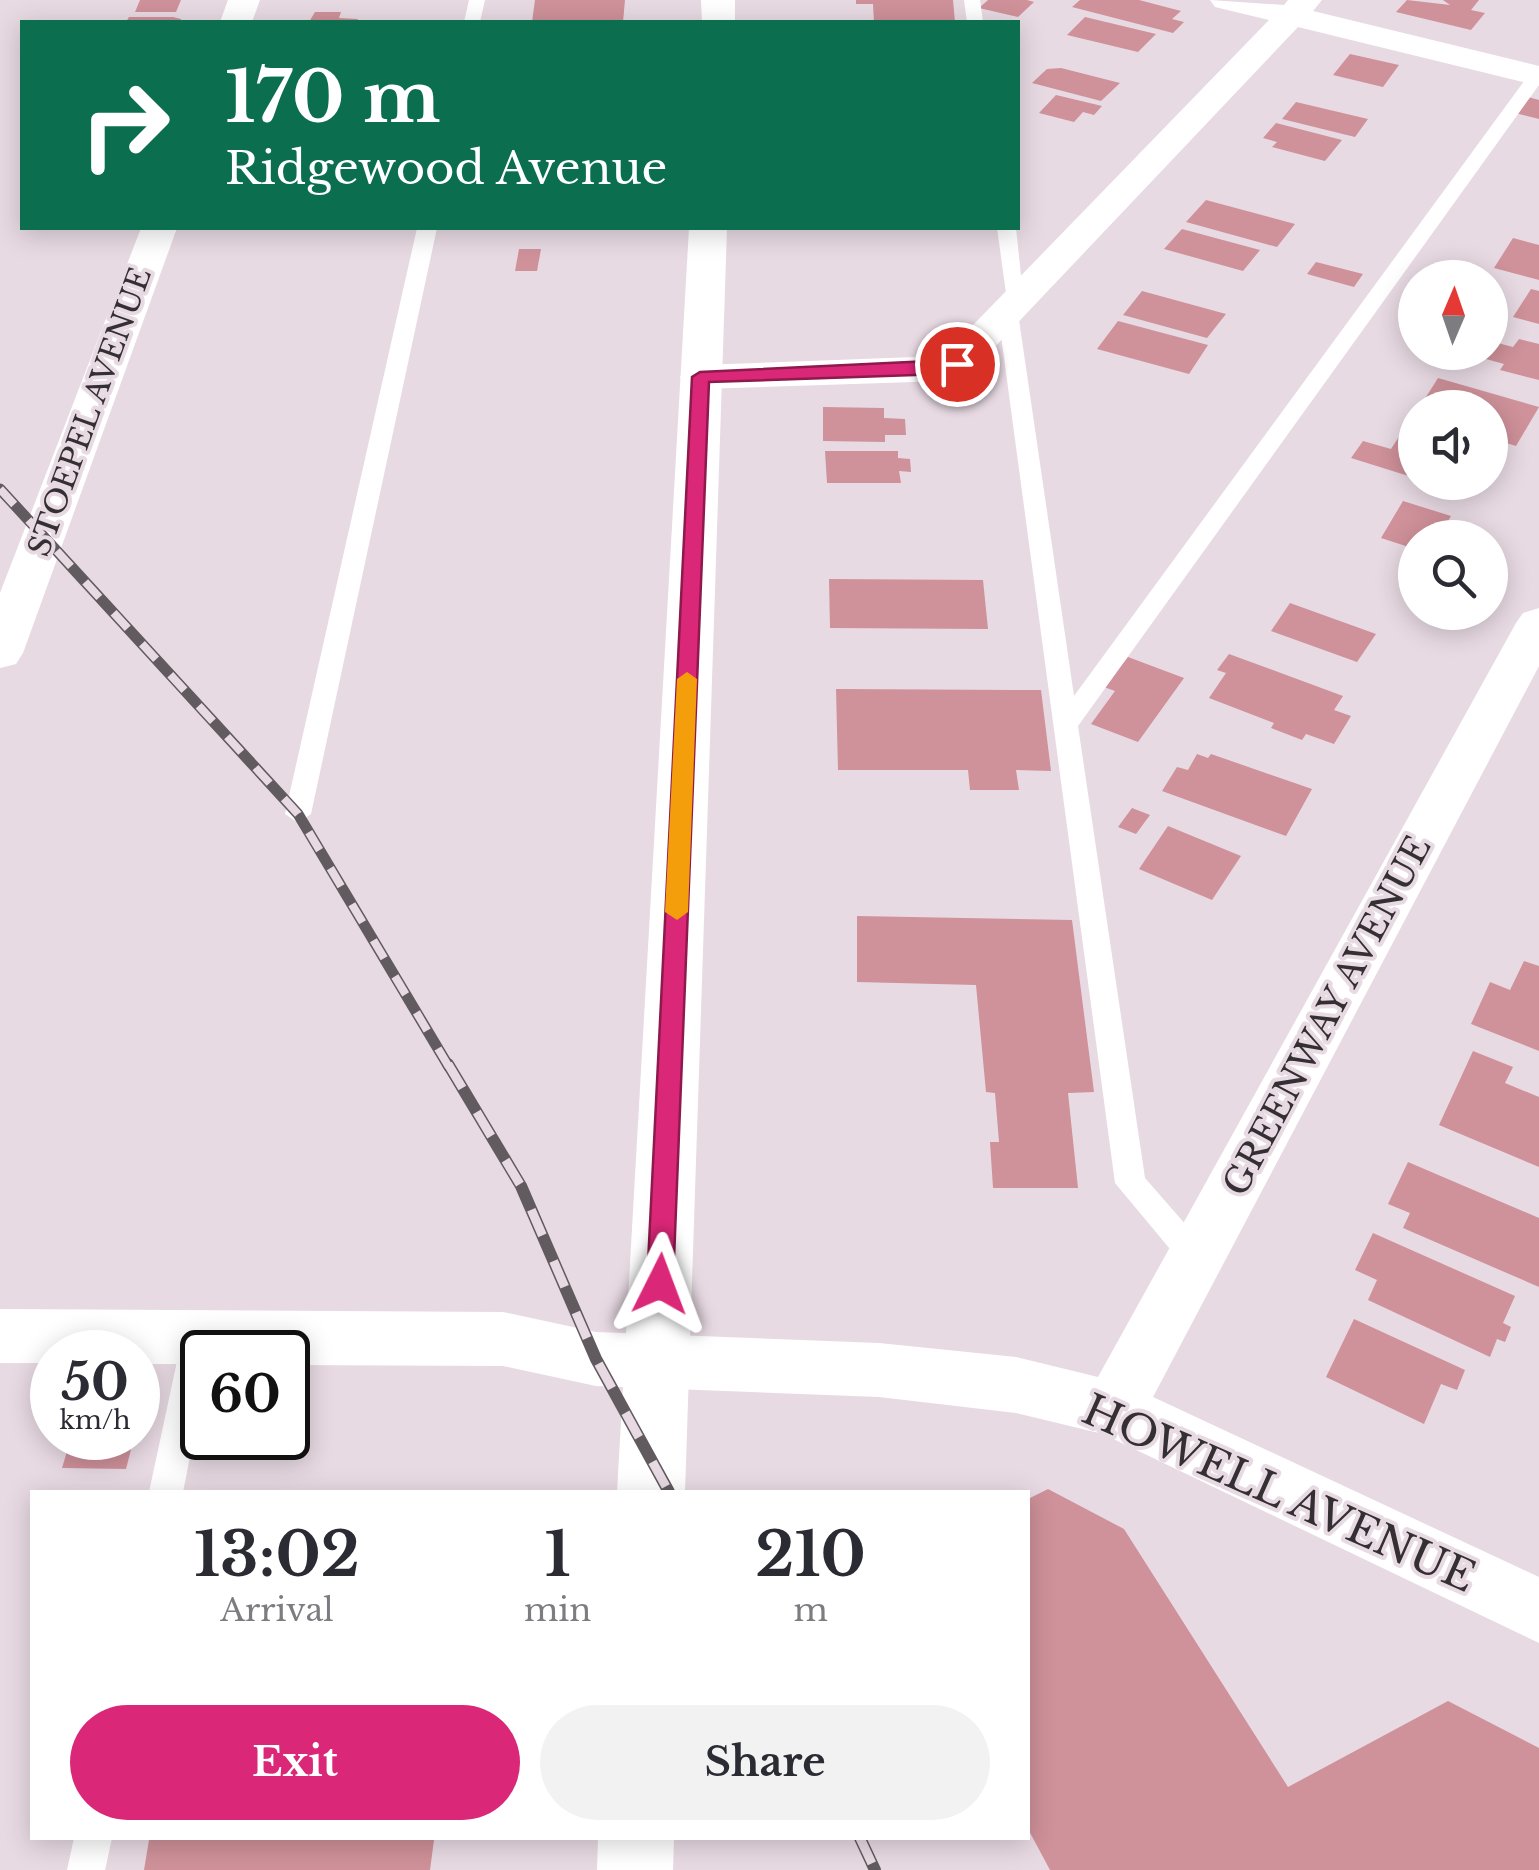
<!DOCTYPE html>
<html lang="en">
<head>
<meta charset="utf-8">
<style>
  body { margin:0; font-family:"Libre Baskerville",serif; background:#f2f2f3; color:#2b2b33; height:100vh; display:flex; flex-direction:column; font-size:38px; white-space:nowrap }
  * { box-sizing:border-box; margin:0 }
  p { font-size:32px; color:#7c7c81 }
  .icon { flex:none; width:55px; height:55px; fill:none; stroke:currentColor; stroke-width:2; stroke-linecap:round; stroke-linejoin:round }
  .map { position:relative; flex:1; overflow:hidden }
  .panel { position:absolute; left:30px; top:1490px; width:1000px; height:350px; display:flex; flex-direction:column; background:#fff; border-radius:0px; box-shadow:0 5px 25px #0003 }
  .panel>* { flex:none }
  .guide { position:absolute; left:20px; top:20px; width:1000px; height:210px; border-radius:0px; box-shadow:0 5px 25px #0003; background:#0b6e4f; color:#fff; overflow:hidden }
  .needle { width:65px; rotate:2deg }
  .controls { position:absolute; left:1398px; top:260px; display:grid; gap:20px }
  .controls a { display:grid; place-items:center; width:110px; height:110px; border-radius:50%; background:#fff; box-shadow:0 5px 25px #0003; font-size:50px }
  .speed { position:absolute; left:30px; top:1330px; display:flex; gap:20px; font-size:50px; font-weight:700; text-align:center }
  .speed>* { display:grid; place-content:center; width:130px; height:130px; border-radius:50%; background:#fff; box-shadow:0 5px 25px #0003; line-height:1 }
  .speed small { font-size:25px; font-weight:400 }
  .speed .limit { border:5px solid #111; border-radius:15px; background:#fff; color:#111 }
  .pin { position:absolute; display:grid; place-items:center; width:85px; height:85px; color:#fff; margin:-42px; border:5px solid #fff; border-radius:50%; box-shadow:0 2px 10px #0007 }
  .me { position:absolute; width:110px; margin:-55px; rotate:3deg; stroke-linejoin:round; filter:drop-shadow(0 0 8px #0008) }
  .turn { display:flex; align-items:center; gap:35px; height:210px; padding:0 40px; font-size:45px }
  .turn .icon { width:130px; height:130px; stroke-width:2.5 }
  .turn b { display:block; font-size:70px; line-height:85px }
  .eta { display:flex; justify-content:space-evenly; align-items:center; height:170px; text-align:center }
  .eta b { font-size:60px; font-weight:700; line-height:70px }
  .primary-button { display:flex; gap:20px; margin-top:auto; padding:20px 40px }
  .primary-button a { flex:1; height:115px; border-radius:60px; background:#db2777; color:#fff; font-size:40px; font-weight:700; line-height:115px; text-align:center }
  .primary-button a+a { background:#f2f2f3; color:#2b2b33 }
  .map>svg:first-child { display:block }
  .building { fill:#cf919a }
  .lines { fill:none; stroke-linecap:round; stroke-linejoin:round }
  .service { fill:#fff; fill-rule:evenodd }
  .minor { fill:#fff; fill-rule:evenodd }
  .primary { fill:#fff; fill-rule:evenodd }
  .rail-far1-casing { stroke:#615a5f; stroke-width:11 }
  .rail-casing { stroke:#615a5f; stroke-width:12 }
  .rail-far1 { stroke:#e8dae3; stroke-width:8; stroke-dasharray:21; stroke-linecap:butt }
  .rail { stroke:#e8dae3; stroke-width:9; stroke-dasharray:28; stroke-linecap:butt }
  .route { fill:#db2777; stroke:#8e194d; stroke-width:2.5 }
  .slow { fill:#f59e0b }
  .labels { text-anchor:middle; stroke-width:8; stroke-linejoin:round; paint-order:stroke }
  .far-street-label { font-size:30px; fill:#342f32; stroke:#e8dae3 }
  .street-label { font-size:35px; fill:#342f32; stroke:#e8dae3 }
  .near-street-label { font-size:42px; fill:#342f32; stroke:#e8dae3 }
</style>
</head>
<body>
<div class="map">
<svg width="1539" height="1870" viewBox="0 0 1539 1870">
  <rect width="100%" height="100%" fill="#e8dae3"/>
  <!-- building -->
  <g class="building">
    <path d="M140,0H181L176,12H135Z"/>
    <path d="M535,0H625L623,22H532Z"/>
    <path d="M856,0H953L955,22H874L873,4H856Z"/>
    <path d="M988,0H1027L1034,2L1018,17L979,8Z"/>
    <path d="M1080,0H1139L1181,11L1172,19L1184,22L1173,33L1072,7Z"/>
    <path d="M1407,0L1450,5L1443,0H1479L1471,10L1485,13L1471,30L1396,12Z"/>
    <path d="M315,12H341L339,18L358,19L357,22H309Z"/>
    <path d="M129,17H173L181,19L180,22H126Z"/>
    <path d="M1085,17L1156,34L1138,52L1067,35Z"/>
    <path d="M1350,54L1399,65L1383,87L1333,75Z"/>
    <path d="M1061,68L1120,83L1101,101L1032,83L1047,69Z"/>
    <path d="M1056,95L1102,106L1094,115L1083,112L1074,122L1039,113Z"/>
    <path d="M1528,97L1539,100V119L1515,113Z"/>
    <path d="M1296,102L1368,119L1355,137L1282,119Z"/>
    <path d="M1276,123L1342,140L1325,161L1272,147L1277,142L1263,138Z"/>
    <path d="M1206,200L1295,224L1277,247L1186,222Z"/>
    <path d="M1182,229L1260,250L1243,271L1164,249Z"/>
    <path d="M1513,238L1539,245V280L1494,268Z"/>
    <path d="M519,249H541L537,271H515Z"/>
    <path d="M1316,262L1363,274L1354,287L1307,274Z"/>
    <path d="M1531,289L1539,291V324L1513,317Z"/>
    <path d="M1142,291L1226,314L1207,338L1123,315Z"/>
    <path d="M1118,321L1208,345L1189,374L1097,349Z"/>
    <path d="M1519,339L1539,344V380L1500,370L1504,364L1468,354L1490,352V341L1513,347Z"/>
    <path d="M1438,378L1539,407L1516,446L1490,438V408H1419Z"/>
    <path d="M823,407L884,408V418L905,419L906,435H885V442L823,441Z"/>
    <path d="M1402,432L1415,436V478L1351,458L1363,441L1391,449Z"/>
    <path d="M825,451H898V458L910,459L911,472L899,471L901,483H827Z"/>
    <path d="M1403,501L1451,516L1438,538H1415V549L1381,538Z"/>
    <path d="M829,579L983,580L988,629L830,628Z"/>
    <path d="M1290,603L1376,634L1357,662L1271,631Z"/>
    <path d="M1229,654L1343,696L1334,710L1351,716L1334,744L1306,734L1302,740L1271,728L1274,723L1209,698L1226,673L1217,670Z"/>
    <path d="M1128,657L1184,678L1138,742L1091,724L1115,691L1104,687Z"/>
    <path d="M836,689L1041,690L1051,771L1016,770L1019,790H970L968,770H838Z"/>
    <path d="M1197,754L1208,758L1211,754L1312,789L1286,836L1162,791L1177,767L1188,770Z"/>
    <path d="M1132,808L1150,815L1136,834L1118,827Z"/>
    <path d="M1168,826L1241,856L1212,900L1139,869Z"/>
    <path d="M857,916L1072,920L1094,1092L1068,1093L1078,1188H993L990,1142H999L995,1093L986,1092L976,985L857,982Z"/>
    <path d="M1524,961L1539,966V1051L1471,1024L1490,982L1510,990Z"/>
    <path d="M1473,1051L1513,1067L1505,1083L1539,1097V1167L1439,1125Z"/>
    <path d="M1408,1162L1539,1218V1287L1403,1228L1410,1213L1388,1204Z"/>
    <path d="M1373,1233L1515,1296L1503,1323L1511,1327L1505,1342L1497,1339L1490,1357L1368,1300L1377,1280L1355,1270Z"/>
    <path d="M1354,1319L1465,1370L1457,1390L1441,1384L1424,1424L1326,1377Z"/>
    <path d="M71,1438H134L126,1469L62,1468Z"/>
    <path d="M1048,1489L1124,1529L1288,1787L1448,1701L1539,1748V1870H1050L1028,1829V1499Z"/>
    <path d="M149,1840H434L430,1870H144Z"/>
  </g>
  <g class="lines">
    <!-- service -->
    <g class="service">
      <path d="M469,0H485L480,22H464Z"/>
      <path d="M964,0H980L983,22H967Z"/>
      <path d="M1539,68V85L1078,726L1145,1178L1207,1249L1212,1258L1207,1267L1196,1271L1185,1267L1115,1183L998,313L1008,307L1018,313L1074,696L1533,69Z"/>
      <path d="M417,228H437L311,814L298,823L285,814Z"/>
      <path d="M997,228H1016L1024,304L1007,300Z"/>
      <path d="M198,1324L209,1328L214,1338L211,1352H202V1396L183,1492H149L182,1338L187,1328Z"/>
      <path d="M74,1838H112L105,1870H67Z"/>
    </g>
    <!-- minor -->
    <g class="minor">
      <path d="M228,0H260L252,22H220Z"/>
      <path d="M1210,0L1284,5L1288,0H1322L1313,11L1539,66V86L1298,27L971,372L944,381L700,389L686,385L680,377L686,369L700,365L943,356L1269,20L1215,7Z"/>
      <path d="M141,228H177L23,653L16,664L0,668V593Z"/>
      <path d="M1539,608V666L1153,1397L1539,1577V1643L1103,1434L1016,1413L879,1397L596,1386L503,1366L288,1365V1352H202V1364H138V1352H52V1363H0V1309L503,1312L596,1332L879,1343L1016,1357L1098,1377L1516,623L1523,613Z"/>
    </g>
    <!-- primary -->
    <g class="primary">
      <path d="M701,0H735V22H702Z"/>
      <path d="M689,228H727L685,1492H617Z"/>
      <path d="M598,1838H674L673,1870H597Z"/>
    </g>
    <!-- rail-far1 casing -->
    <g class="rail-far1-casing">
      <path id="rail-far1" d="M0,489L298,814L449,1067"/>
    </g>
    <!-- rail casing -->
    <g class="rail-casing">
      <g id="rail">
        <path d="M448,1064L521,1186L596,1359L669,1492"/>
        <path d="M860,1838L875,1870"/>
      </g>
    </g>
    <!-- rail-far1 -->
    <use href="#rail-far1" class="rail-far1"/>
    <!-- rail -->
    <use href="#rail" class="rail"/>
  </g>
  <!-- route -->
  <path class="route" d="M951,360L966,364L944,374L709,382L673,1284L669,1291H651L647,1284L692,377L700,372Z"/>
  <!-- slow -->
  <path class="slow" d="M687,672L697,679L688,912L677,920L665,912L677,679Z"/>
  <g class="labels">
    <!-- far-street labels -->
    <g class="far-street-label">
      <text transform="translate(90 412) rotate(-70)" y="10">STOEPEL AVENUE</text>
    </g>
    <!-- street labels -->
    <g class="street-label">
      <text transform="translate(1327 1016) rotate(-62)" y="12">GREENWAY AVENUE</text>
    </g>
    <!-- near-street labels -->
    <g class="near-street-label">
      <text transform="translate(1279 1493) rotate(24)" y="15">HOWELL AVENUE</text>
    </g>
  </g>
</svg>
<div class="controls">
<a><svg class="needle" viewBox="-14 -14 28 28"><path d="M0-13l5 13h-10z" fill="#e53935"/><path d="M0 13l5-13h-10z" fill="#7c7c81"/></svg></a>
<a><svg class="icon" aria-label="sound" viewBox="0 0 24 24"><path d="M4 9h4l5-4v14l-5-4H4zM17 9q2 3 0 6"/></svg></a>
<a><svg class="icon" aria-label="search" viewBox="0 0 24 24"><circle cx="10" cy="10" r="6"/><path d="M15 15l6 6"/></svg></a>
</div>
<div class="speed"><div>50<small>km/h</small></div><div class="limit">60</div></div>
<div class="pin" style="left:957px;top:364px;background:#d93025"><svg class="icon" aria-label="arrive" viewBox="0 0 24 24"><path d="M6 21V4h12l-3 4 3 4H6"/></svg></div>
<svg class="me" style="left:660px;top:1284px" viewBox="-20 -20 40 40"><path d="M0-17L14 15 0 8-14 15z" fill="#db2777" stroke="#fff" stroke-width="4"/></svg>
<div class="guide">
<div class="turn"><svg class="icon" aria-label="right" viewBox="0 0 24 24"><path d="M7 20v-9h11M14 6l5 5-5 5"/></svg><div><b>170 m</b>Ridgewood Avenue</div></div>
</div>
<section class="panel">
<div class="eta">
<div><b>13:02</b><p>Arrival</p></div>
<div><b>1</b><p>min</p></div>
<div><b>210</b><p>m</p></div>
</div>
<div class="primary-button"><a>Exit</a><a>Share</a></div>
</section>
</div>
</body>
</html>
